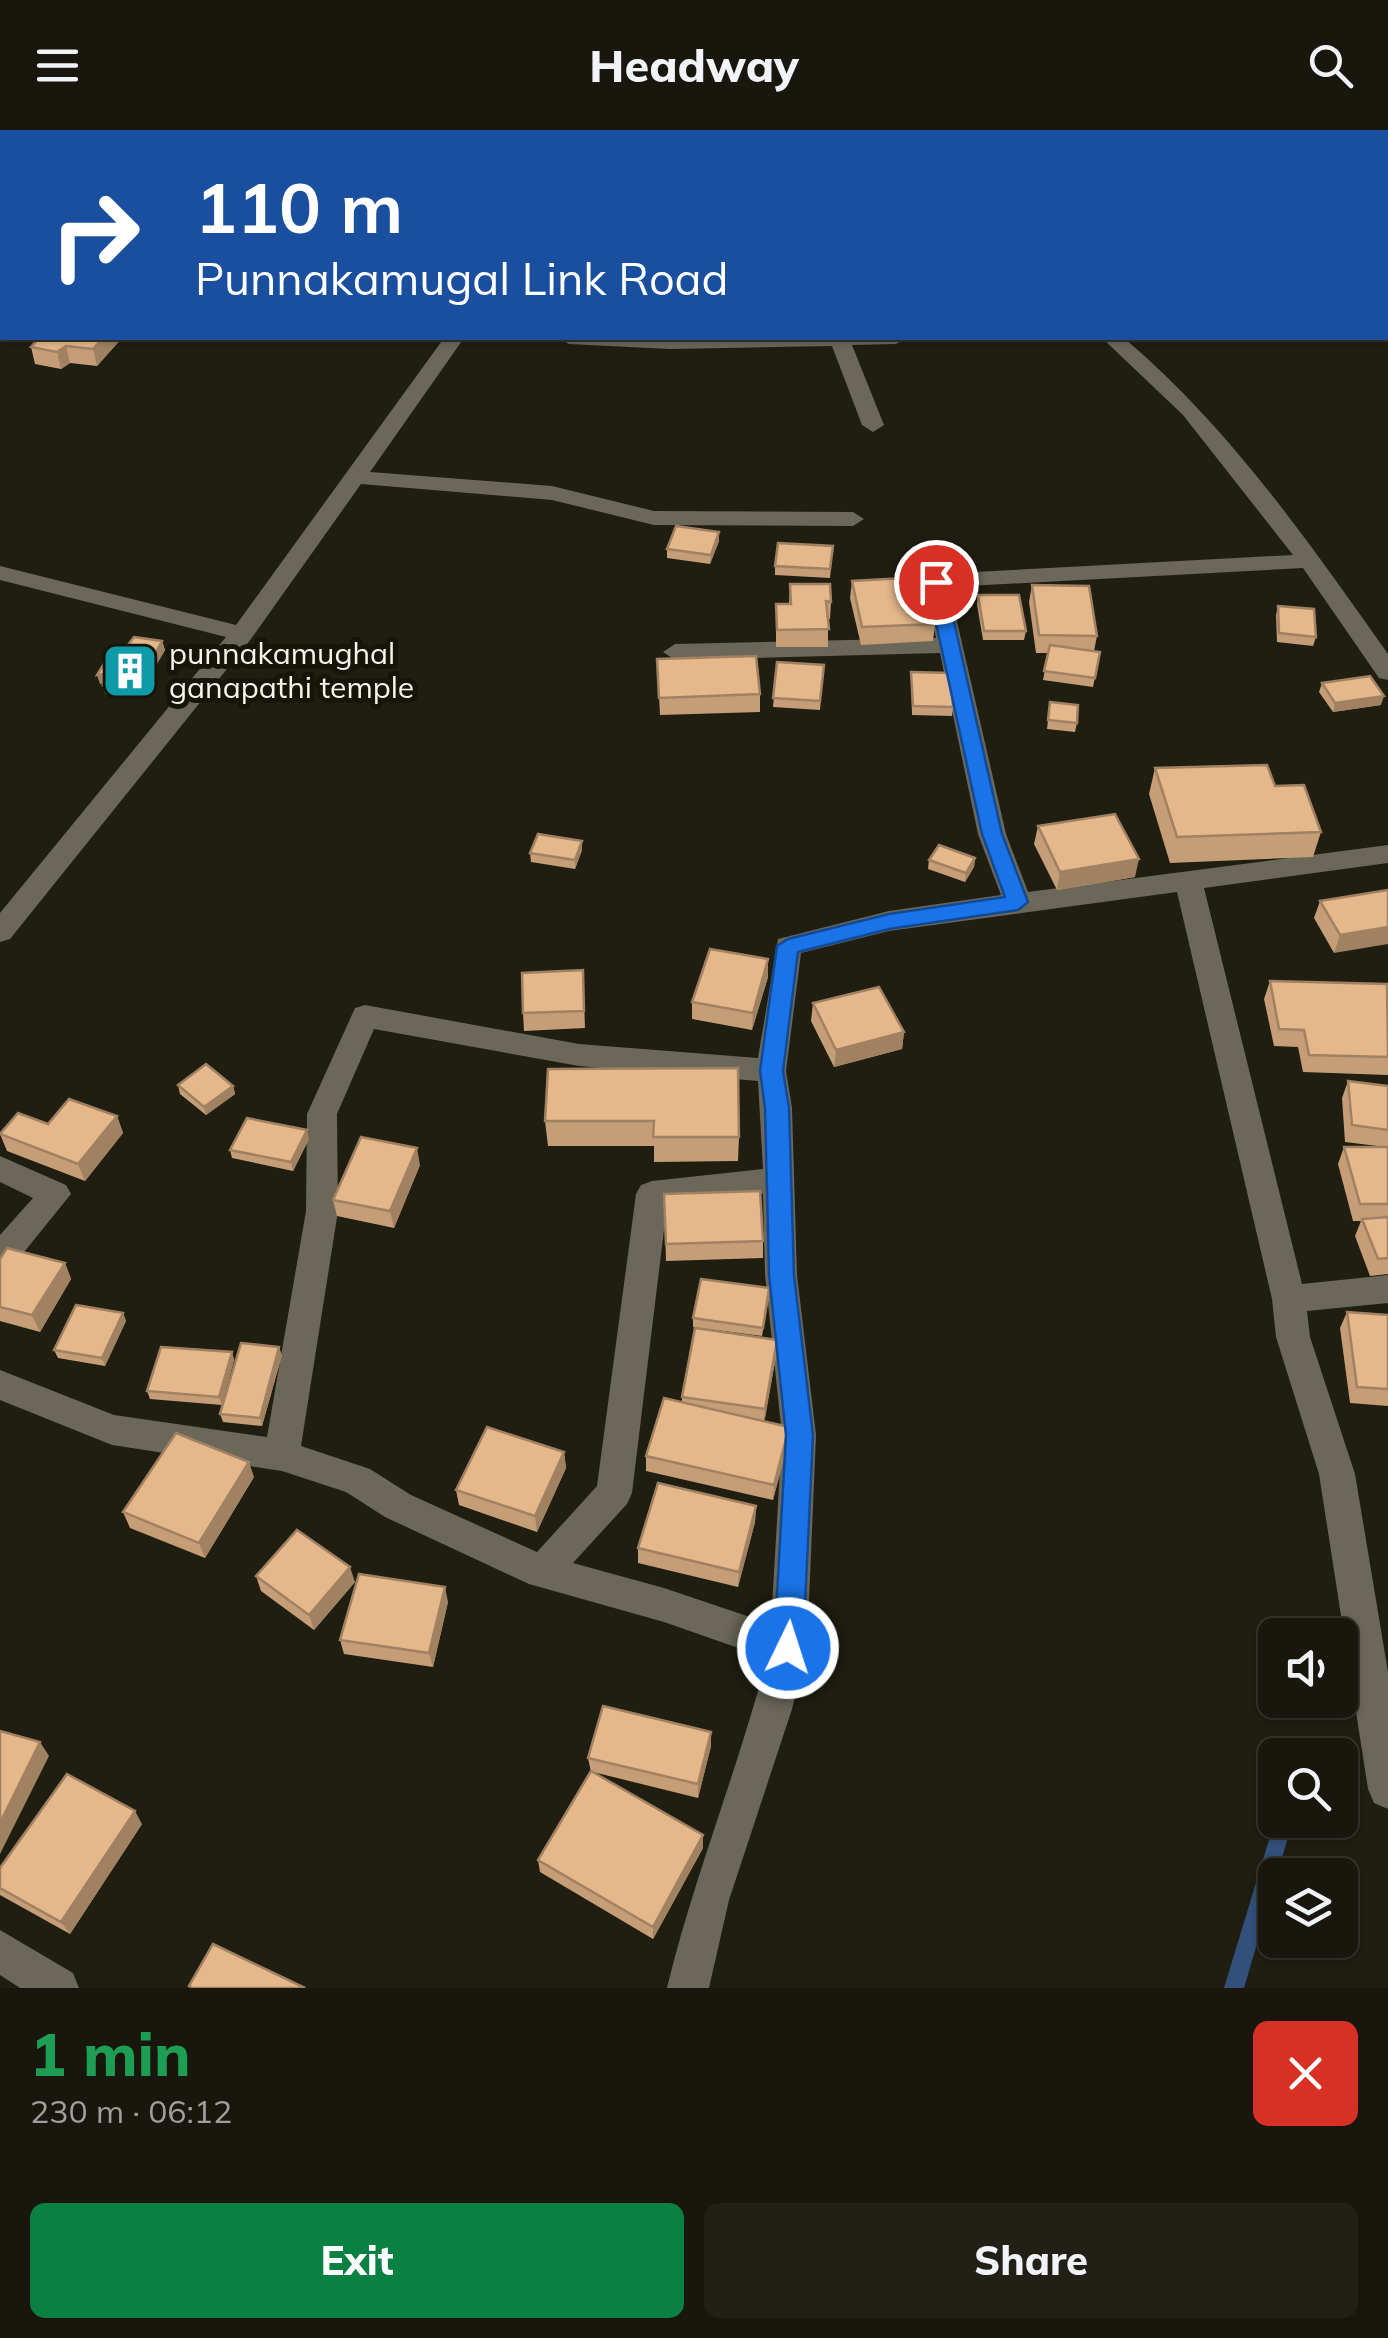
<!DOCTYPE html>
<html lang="en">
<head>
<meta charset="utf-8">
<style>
  body { margin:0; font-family:Mulish,sans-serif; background:#211f16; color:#f1f3f6; height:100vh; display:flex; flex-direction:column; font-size:38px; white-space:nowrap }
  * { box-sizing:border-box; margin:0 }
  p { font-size:32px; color:#9f9f9d }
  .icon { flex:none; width:55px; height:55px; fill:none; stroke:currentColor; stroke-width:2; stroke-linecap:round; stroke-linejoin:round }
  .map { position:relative; height:1858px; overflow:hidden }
  .drawer { display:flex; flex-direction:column; background:#18160d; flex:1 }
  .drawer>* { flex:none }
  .top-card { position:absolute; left:0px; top:0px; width:1390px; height:210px; box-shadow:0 2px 8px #0004,0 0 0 2px #36352e; background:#1a4fa0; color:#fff; overflow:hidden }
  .tools { position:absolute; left:1258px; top:1488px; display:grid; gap:20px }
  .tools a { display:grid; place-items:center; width:100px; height:100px; border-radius:15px; background:#18160d; box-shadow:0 2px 8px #0004,0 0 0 2px #36352e; font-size:50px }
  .pin { position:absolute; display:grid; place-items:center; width:85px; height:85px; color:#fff; margin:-42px; border:5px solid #fff; border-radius:50%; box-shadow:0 2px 10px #0007 }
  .me { position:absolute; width:110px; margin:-55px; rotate:4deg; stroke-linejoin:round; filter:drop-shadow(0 0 8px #0008) }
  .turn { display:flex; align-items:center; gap:35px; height:210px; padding:0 30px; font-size:45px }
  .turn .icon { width:130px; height:130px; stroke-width:2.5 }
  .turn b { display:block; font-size:70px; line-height:85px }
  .round { display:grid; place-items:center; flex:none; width:105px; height:105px; border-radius:15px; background:#211f16 }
  .head { display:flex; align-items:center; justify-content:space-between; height:170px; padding:0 30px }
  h1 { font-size:60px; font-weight:800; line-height:75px; color:#1e9e55 }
  .action { display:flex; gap:20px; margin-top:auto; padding:20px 30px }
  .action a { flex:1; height:115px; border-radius:15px; background:#0b8043; color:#fff; font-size:40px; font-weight:800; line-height:115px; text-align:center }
  .action a+a { background:#211f16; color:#f1f3f6 }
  header { display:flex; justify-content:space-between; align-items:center; height:130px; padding:0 30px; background:#18160d; font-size:45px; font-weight:800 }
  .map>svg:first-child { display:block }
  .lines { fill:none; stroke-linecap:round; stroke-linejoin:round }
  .stream { fill:#32507b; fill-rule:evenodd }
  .minor { fill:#6b6759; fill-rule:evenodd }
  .tertiary { fill:#6b6759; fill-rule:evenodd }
  .wall { fill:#c59e78 }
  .shaded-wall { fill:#a08161 }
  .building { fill:#e5b88b; stroke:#a08161; stroke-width:2.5 }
  .route { fill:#1a73e8; stroke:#114b97; stroke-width:2.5 }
  .labels { text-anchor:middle; stroke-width:10; stroke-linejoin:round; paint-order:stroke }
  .poi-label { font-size:30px; fill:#f6f4ec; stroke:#171408; text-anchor:start }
</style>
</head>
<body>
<header><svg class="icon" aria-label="menu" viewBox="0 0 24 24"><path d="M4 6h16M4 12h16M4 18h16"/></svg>Headway<svg class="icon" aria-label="search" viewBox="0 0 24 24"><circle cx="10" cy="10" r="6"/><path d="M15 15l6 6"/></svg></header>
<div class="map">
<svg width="1388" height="1858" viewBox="0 0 1388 1858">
  <rect width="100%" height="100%" fill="#201d11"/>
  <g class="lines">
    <!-- stream -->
    <g class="stream">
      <path d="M1306,1609L1312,1612L1315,1618L1313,1625H1295L1300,1612Z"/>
      <path d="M1275,1690H1293L1277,1745H1275V1752L1244,1858H1224Z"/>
    </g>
    <!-- minor -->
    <g class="minor">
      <path d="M530,0H548L549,2H531Z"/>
      <rect x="873" y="0" width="18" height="2"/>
      <path d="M1022,0H1050L1051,2H1024Z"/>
      <rect x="0" y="160" width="2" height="12"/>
      <path d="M444,208H464L370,342L552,356L654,381L853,382L864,389L853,396L654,395L552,370L361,354L251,509L10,809L0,812V783L226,507L0,450V436L236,495Z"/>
      <path d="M559,208H906L896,214L852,215L884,295L873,302L862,295L832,216L670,219L569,214Z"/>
      <path d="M1102,208H1124C1230,298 1308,411 1388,524V550L1379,548L1303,438L949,457L1006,704L1028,762L1388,715V733L1204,758L1302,1154L1388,1145V1173L1307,1181L1310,1207L1355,1344L1388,1542V1679L1374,1673L1368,1659L1319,1344L1276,1207L1272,1169L1177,762L889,801L801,823L786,941L792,978L797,1145L816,1305L807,1518L792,1579L729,1770L709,1858H667C694,1746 738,1640 767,1528L664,1492L529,1454L385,1387L346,1362L282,1341L112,1315L0,1270V1240L114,1285L267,1307L306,1081L307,984L355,878L365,875L579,914L758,928L778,809L889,781L1001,765L978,704L940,523L675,530L663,522L675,514L936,508L924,451L936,444L1293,425L1183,285ZM374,899L579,936L758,951L763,1039L652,1051L641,1055L636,1064L597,1356L537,1422L411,1365L370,1339L301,1316L338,1081L337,984ZM763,1064L765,1145L782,1305L771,1494L664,1458L573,1433L627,1374L632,1363L667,1075Z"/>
      <path d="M0,1026L66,1055L71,1064L12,1137L0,1141V1105L33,1068L0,1052Z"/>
      <path d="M0,1800L73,1843L79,1858H20L0,1845Z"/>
    </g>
    <!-- tertiary -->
    <path class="tertiary" d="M0,198L2,208H10L0,212Z"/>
  </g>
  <!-- wall -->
  <g class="wall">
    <path d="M39,208H122L97,236L70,233L61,239L35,234L31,217Z"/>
    <path d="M719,411L710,434L667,428V419Z"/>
    <path d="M833,416L830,448L775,445V436Z"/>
    <path d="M852,451L935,494L933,511L861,515L850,468Z"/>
    <path d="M790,454L831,472L830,489H828V517H776V474H789Z"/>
    <path d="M1032,455L1097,506L1094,521L1100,522L1093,557L1043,550L1048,523H1036L1029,472Z"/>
    <path d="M978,465L1026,501L1024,510H983L977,474Z"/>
    <path d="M1278,476L1316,507L1313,516L1277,512L1276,485Z"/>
    <path d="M162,511L165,520L148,549L138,548L129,565L105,564L104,553L100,554L120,525Z"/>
    <path d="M657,529L760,564V582L660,585Z"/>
    <path d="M777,532L824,535L820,580L773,577Z"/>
    <path d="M911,542L953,577L952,586L912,585Z"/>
    <path d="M1322,553L1381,575L1333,582L1319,562Z"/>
    <path d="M1050,572L1077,593L1075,602L1047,599Z"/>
    <path d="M1155,638L1275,656L1321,702L1313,727L1170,733L1149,664Z"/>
    <path d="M1038,696L1135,747L1057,760L1034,714Z"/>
    <path d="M582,711V720L575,739L531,732L530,723Z"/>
    <path d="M975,728L974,737L965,752L928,739L929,730Z"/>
    <path d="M1388,760L1334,823L1314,788L1320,771Z"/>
    <path d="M583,840L585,898L524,901L523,883Z"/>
    <path d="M768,847L752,900L692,889V872Z"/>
    <path d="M1270,851L1388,859V945L1303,942L1298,917L1274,916L1264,869Z"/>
    <path d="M813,873L904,902L902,919L834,937L811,891Z"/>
    <path d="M548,939L739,1007L738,1031L654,1032V1016H548L545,991Z"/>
    <path d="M1348,951L1388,956V1144L1370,1146L1355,1106L1361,1091H1353L1338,1034L1344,1017H1386L1345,1012L1342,968Z"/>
    <path d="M178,955L233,956L235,964L206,985L180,964Z"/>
    <path d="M117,986L123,1003L85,1051L7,1021L0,1004L48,994Z"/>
    <path d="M309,1009L293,1041L232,1028L230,1020Z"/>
    <path d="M420,1035L394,1098L337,1086L333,1070Z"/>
    <path d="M664,1064L763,1111V1128L666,1131Z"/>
    <path d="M0,1129L65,1133L71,1149L40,1202L0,1191Z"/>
    <path d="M769,1167L762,1206L693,1197V1188Z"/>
    <path d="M1347,1182L1388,1185V1276L1350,1273L1340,1198Z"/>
    <path d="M123,1183L126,1191L105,1236L58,1228L54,1220Z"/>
    <path d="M777,1210L776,1226L764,1291L788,1313L773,1370L646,1341V1326L682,1272V1267Z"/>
    <path d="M232,1222L234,1230L222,1275L150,1269L147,1261Z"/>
    <path d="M282,1225L262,1296L223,1292L220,1284Z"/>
    <path d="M564,1322L566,1338L537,1402L459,1375L456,1360Z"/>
    <path d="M254,1347L205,1428L130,1398L123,1382Z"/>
    <path d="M756,1376L755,1392L738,1457L638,1433V1418Z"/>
    <path d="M256,1446L355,1452L314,1500L261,1461Z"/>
    <path d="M448,1472L433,1537L344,1524L340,1510Z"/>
    <path d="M711,1616L698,1668L593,1642L703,1718L653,1809L540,1742L538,1730L591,1642L588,1628Z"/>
    <path d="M142,1694L70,1804L0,1765V1738Z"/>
  </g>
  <!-- shaded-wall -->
  <g class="shaded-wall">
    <path d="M103,208H122L97,236L93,219Z"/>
    <path d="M66,216L70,233L61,239L57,222Z"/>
    <path d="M719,402V411L710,434L711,425Z"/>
    <path d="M162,511L165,520L148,549L146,540Z"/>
    <path d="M136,539L138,548L129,565L127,556Z"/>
    <path d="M109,543L112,552L100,554L97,545Z"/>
    <path d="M1384,566L1381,575L1333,582L1335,573Z"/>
    <path d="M582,711V720L575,739V730Z"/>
    <path d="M975,728L974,737L965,752L966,743Z"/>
    <path d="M1139,729L1135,747L1057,760L1060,742Z"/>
    <path d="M1388,797V814L1334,823L1340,805Z"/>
    <path d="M768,829V847L752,900L753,883Z"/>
    <path d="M904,902L902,919L834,937L836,920Z"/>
    <path d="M233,956L235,964L206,985L204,977Z"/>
    <path d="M117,986L123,1003L85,1051L78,1034Z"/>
    <path d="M307,1000L309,1009L293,1041L291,1032Z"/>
    <path d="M417,1018L420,1035L394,1098L390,1081Z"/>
    <path d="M65,1133L71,1149L40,1202L32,1185Z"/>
    <path d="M123,1183L126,1191L105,1236L102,1228Z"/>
    <path d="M777,1210L776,1226L764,1295L765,1279Z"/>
    <path d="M279,1217L282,1225L262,1296L260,1288Z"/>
    <path d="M232,1222L234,1230L222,1275L219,1267Z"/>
    <path d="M789,1297L788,1313L773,1370L774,1355Z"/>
    <path d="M564,1322L566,1338L537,1402L535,1386Z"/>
    <path d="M249,1332L254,1347L205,1428L199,1413Z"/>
    <path d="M756,1376L755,1392L738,1457L739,1442Z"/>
    <path d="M350,1437L355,1452L314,1500L309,1485Z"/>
    <path d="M445,1457L448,1472L433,1537L429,1523Z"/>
    <path d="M711,1602V1616L698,1668V1654Z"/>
    <path d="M40,1612L49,1626L0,1724V1693Z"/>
    <path d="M135,1681L142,1694L70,1804L61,1792Z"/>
    <path d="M703,1705V1718L653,1809V1797Z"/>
  </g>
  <!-- building -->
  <g class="building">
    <path d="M193,0H280L315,2H190Z"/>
    <path d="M39,208H103L93,219L66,216L57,222L31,217Z"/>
    <path d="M676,396L719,402L711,425L667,419Z"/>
    <path d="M778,413L833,416L830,439L775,436Z"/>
    <path d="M923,447L935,494L862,497L852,451Z"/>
    <path d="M790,454H830L831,472L826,471L829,499L777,500L776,474H791Z"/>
    <path d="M1032,455L1089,456L1097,506L1039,505Z"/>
    <path d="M978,465H1019L1026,501H984Z"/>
    <path d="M1278,476L1314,479L1316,507L1279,503Z"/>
    <path d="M134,507L162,511L146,540L136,539L127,556L103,555L109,543L97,545L111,522L120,525Z"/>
    <path d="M1050,515L1100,522L1095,548L1044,541Z"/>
    <path d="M756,526L760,564L659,568L657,529Z"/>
    <path d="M777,532L824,535L820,571L773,568Z"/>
    <path d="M911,542L951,543L953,577L913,576Z"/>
    <path d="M1370,546L1384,566L1335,573L1322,553Z"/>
    <path d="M1050,572L1078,575L1077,593L1048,590Z"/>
    <path d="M1267,635L1275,656L1304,655L1321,702L1177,707L1155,638Z"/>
    <path d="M1115,684L1139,729L1060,742L1038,696Z"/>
    <path d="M538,704L582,711L575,730L530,723Z"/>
    <path d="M939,715L975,728L966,743L929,730Z"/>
    <path d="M1388,760V797L1340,805L1320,771Z"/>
    <path d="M710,819L768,829L753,883L692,872Z"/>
    <path d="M583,840L584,881L523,883L522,843Z"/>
    <path d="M1270,851L1387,854L1388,927L1309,925L1304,900L1279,899Z"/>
    <path d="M879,857L904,902L836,920L813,873Z"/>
    <path d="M206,934L233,956L204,977L178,955Z"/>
    <path d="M738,938L739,1007H653L654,991H545L548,939Z"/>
    <path d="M1348,951L1388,956V1000L1352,995Z"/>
    <path d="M69,969L117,986L78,1034L0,1004L18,983L48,994Z"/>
    <path d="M247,988L307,1000L291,1032L230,1020Z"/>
    <path d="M361,1007L417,1018L390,1081L333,1070Z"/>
    <path d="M1344,1017H1388V1074H1360Z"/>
    <path d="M760,1061L763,1111L666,1114L664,1064Z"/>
    <path d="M1388,1087V1128L1378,1129L1362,1089Z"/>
    <path d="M7,1118L65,1133L32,1185L0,1177V1129Z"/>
    <path d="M701,1149L769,1158L763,1198L693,1188Z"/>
    <path d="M76,1175L123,1183L102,1228L54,1220Z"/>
    <path d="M1347,1182L1388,1185V1259L1357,1257Z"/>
    <path d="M695,1198L777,1210L765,1279L682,1267Z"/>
    <path d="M241,1213L279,1217L260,1288L220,1284Z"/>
    <path d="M161,1217L232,1222L219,1267L147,1261Z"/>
    <path d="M664,1268L789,1297L774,1355L646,1326Z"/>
    <path d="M487,1297L564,1322L535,1386L456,1360Z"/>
    <path d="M176,1303L249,1332L199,1413L123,1382Z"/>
    <path d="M658,1353L756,1376L739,1442L638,1418Z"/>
    <path d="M297,1400L350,1437L309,1485L256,1446Z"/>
    <path d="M359,1444L445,1457L429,1523L340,1510Z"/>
    <path d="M603,1576L711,1602L698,1654L588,1628Z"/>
    <path d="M0,1601L40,1612L0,1693Z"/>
    <path d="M591,1641L703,1705L653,1797L538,1730Z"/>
    <path d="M67,1644L135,1681L61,1792L0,1758V1738Z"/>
    <path d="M213,1814L305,1858H193L189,1856Z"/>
  </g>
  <!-- route -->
  <path class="route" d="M936,446L945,452L1002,704L1028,772L1018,780L889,799L798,822L783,941L789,978L794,1145L813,1305L803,1518L799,1528L788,1532L778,1528L774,1518L786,1305L769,1145L765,978L760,941L777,816L788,809L889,784L1005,767L982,704L927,452Z"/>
  <!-- icons -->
  <defs>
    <g id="building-square" transform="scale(2.875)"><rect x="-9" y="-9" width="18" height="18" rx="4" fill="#0f9aa8" stroke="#171408"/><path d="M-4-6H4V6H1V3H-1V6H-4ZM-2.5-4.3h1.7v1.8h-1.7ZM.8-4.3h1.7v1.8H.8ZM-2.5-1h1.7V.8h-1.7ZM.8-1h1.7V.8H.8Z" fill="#fff"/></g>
  </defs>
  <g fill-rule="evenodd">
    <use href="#building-square" x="130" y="541"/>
  </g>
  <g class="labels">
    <!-- poi labels -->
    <g class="poi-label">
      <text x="169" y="534">punnakamughal<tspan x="169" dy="34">ganapathi temple</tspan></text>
    </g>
  </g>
</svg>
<div class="tools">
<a><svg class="icon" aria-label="sound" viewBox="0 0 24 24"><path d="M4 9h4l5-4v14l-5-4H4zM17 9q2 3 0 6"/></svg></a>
<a><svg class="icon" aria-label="search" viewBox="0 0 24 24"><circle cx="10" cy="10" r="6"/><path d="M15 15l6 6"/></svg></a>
<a><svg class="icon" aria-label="layers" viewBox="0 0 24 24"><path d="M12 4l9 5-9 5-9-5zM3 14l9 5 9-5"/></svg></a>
</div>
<div class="pin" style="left:936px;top:452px;background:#d93025"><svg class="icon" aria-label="arrive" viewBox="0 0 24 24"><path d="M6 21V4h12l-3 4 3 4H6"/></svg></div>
<svg class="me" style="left:788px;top:1518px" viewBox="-20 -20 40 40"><circle r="17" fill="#1a73e8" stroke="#fff" stroke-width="3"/><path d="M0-11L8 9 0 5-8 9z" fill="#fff"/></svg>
<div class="top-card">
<div class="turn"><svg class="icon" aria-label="right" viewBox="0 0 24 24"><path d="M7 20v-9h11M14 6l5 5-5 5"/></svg><div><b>110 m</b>Punnakamugal Link Road</div></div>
</div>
</div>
<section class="drawer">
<div class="head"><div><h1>1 min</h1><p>230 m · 06:12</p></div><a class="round" style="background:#d93025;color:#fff"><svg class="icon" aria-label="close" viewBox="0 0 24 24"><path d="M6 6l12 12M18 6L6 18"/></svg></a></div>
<div class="action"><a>Exit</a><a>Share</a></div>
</section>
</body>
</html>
